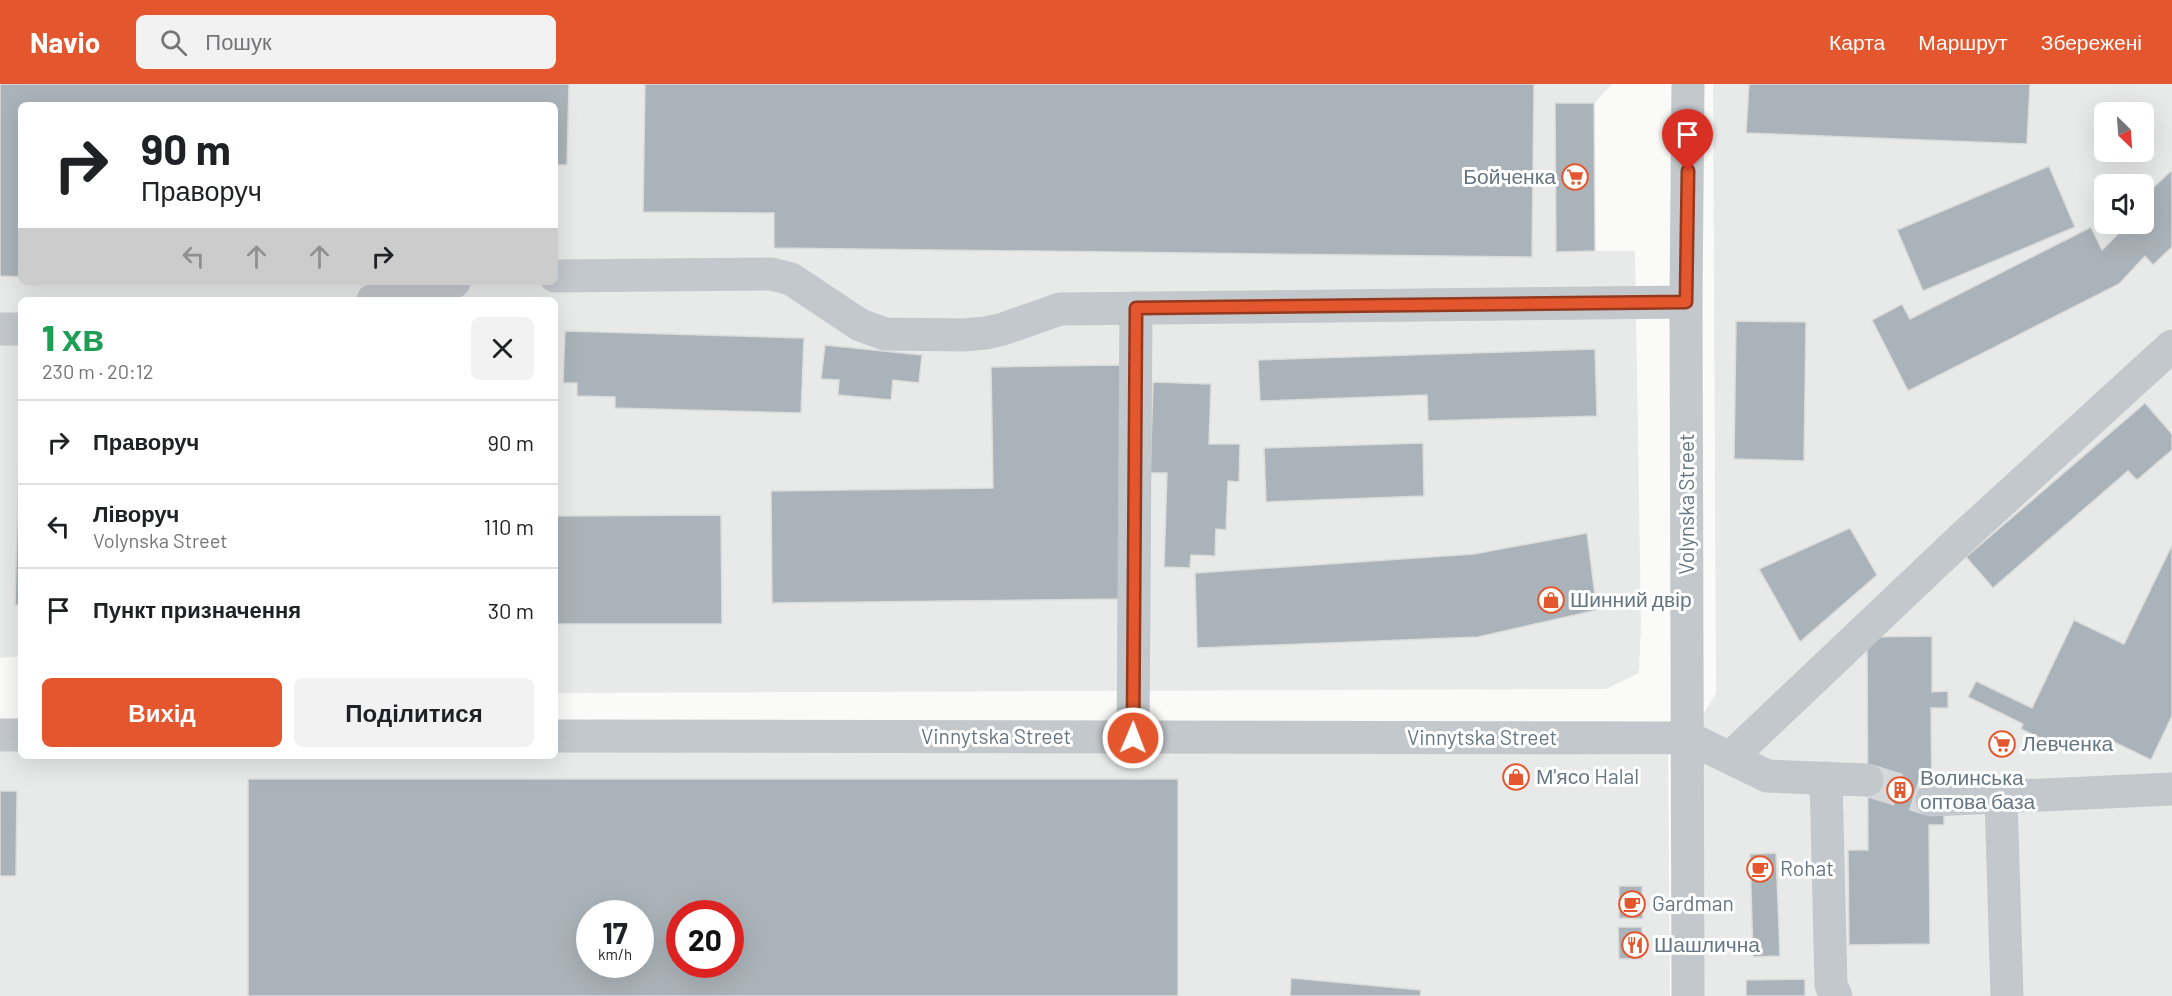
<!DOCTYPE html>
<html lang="uk">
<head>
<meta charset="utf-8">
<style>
  body { margin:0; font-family:Barlow,sans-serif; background:#f2f2f2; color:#202124; height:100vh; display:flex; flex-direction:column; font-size:22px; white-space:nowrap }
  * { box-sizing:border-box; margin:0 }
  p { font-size:20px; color:#757577 }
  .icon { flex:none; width:33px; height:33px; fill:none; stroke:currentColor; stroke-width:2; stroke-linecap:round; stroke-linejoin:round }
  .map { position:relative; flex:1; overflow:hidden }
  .side { position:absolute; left:18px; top:213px; width:540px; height:462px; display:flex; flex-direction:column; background:#fff; border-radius:9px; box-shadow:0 6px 24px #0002 }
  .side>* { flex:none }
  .guide { position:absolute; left:18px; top:18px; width:540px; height:183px; border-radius:9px; box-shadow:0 6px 24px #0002; background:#fff; color:#202124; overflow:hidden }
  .needle { width:39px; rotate:155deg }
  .controls { position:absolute; left:2094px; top:18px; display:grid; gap:12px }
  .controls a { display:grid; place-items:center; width:60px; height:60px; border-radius:9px; background:#fff; box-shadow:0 6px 24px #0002; font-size:30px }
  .speed { position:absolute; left:576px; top:816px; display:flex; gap:12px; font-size:30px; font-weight:700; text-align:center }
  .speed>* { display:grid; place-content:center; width:78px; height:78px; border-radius:50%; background:#fff; box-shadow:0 6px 24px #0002; line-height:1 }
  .speed small { font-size:15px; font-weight:400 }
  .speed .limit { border:9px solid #d22; background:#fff; color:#111 }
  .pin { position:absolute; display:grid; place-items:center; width:51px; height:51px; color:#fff; margin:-62px -26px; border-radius:50% 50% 50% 0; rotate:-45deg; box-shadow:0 0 6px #0007 }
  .pin .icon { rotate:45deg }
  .me { position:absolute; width:66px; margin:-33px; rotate:1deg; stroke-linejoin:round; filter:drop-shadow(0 0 4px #0008) }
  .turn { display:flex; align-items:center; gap:21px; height:126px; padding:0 24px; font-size:27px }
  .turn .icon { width:78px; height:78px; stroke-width:2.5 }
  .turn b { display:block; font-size:42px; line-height:51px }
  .lanes { display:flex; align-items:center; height:57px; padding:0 24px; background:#0003; justify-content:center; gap:30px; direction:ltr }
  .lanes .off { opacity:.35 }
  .round { display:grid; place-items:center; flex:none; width:63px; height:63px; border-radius:9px; background:#f2f2f2 }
  .summary { display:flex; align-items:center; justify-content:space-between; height:102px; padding:0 24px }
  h1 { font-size:36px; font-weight:800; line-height:45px; color:#1e9e55 }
  .primary-button { display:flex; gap:12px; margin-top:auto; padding:12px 24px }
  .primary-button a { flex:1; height:69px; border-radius:9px; background:#e4572e; color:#fff; font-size:24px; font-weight:800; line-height:69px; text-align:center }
  .primary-button a+a { background:#f2f2f2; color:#202124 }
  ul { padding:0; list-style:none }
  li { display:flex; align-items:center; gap:18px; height:84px; padding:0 24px; border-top:2px solid #e0e0e0 }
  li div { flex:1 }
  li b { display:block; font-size:22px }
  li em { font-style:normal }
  header { display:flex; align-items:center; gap:36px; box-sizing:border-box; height:84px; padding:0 30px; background:#e4572e; color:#fff }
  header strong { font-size:28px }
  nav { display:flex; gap:33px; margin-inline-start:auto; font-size:21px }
  .search { width:420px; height:54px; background:#f2f2f2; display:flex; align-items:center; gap:15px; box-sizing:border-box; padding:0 21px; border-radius:9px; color:#757577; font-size:22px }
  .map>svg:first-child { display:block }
  .built { fill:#e8e9e9; fill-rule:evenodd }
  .building { fill:#aab3b9; stroke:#dcdcda; stroke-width:1.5; fill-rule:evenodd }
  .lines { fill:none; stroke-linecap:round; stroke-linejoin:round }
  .minor-tunnel { stroke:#d5d9db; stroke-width:33; stroke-dasharray:33 16; stroke-linecap:butt }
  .minor { stroke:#c3c8cc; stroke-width:33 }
  .route-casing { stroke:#94391e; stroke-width:15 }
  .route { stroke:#e4572e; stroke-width:10 }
  .labels { text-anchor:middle; stroke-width:6; stroke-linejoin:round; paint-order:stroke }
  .poi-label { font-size:21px; fill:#657683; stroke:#fff; text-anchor:start }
  .street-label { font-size:21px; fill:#657683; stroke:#fff }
</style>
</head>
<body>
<header>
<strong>Navio</strong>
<div class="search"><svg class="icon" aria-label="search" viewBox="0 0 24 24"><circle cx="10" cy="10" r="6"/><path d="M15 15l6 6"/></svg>Пошук</div>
<nav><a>Карта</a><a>Маршрут</a><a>Збережені</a></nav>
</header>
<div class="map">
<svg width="2172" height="912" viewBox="0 0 2172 912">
  <rect width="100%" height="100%" fill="#fafaf8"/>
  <!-- built -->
  <g class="built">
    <path d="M0,0H1612L1594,19L1595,167H1635L1641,540L1639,589L1606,605L555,609V216H21V572L0,574ZM21,21H555V198H21Z"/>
    <path d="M1713,0H2172V912H1688L1689,654L1716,609ZM2104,28H2144V68H2104ZM2104,100H2144V140H2104Z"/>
    <path d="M0,658H21V672H555V662L1668,671L1670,912H0ZM590,830H640V880H590ZM680,830H730V880H680Z"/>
  </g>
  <!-- building -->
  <g class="building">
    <path d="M0,0H569L567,81H555V21H21V193L0,192Z"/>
    <path d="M645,0H1534L1532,173L774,164V129L643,128Z"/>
    <path d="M1749,0H2030L2027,60L1746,49Z"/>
    <path d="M1555,19H1594L1595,167L1556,168Z"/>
    <path d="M2049,82L2075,143L1923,207L1897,146Z"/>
    <path d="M2172,86V163L2153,181L2145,172L2119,200L1908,307L1872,236L1902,220L1910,235L2091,143L2102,166L2119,149L2113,140H2144V112Z"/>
    <path d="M1736,237L1806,238L1804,377L1734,375Z"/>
    <path d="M565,247L804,254L801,329L615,324V313L577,312V299H563Z"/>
    <path d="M825,261L922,271L919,299L893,296L891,316L838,311L839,296L821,295Z"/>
    <path d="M1595,265L1597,332L1428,337L1427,311L1260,317L1258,276Z"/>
    <path d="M1120,281L1123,515L772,519L771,407L993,404L991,283Z"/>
    <path d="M1153,298L1211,300L1209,360H1240L1239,398L1228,397L1226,446L1216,445L1215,472L1191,471L1190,484L1164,483L1167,389H1150Z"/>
    <path d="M2145,319L2172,350V366L2137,396L2128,387L1993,504L1966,473Z"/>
    <path d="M20,334H21V521H15Z"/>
    <path d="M1423,359L1424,412L1266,418L1264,364Z"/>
    <path d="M721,431L722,540H555V432Z"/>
    <path d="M1850,444L1877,491L1800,558L1759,485Z"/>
    <path d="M1587,449L1597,526L1478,553L1197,564L1195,489L1474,470Z"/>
    <path d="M2172,461V632L2151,676L2114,658L2108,670L2076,655L2069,668L2021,645L2023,640L1968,613L1976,597L2032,624L2074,536L2124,560Z"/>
    <path d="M1932,552V608L1948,607V624H1931L1932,723H1944V741H1929L1930,860L1849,861L1848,766H1868L1867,553Z"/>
    <path d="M248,695H1178V912H248ZM590,830H640V880H590ZM680,830H730V880H680Z"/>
    <path d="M0,707H17L16,792H0Z"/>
    <path d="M1776,769L1780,872L1753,873L1750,770Z"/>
    <path d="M1619,802H1642L1643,835L1619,834Z"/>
    <path d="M1618,843H1642V875H1619Z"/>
    <path d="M1291,894L1421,906L1420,912H1290Z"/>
    <path d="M1805,895V912H1746V896Z"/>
  </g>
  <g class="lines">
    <!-- minor-tunnel -->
    <path class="minor-tunnel" d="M1867,696L1932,716"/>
    <!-- minor -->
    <g class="minor">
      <path d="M1688,0L1686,218L1688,912"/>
      <path d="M555,192L771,190L791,195L860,241L885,250L964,251L986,249L1003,245L1060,225L1686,218"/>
      <path d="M373,216L454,198"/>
      <path d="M0,245H21"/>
      <path d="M0,651H21"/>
      <path d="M555,652L1689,654L1767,692L1867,696"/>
      <path d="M1133,654L1136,224"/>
      <path d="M1730,674L1963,453L2172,262"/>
      <path d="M1826,694L1831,901L1836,912"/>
      <path d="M2001,713L2007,912"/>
      <path d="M1932,716L2172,705"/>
    </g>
  </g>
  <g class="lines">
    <!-- route casing -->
    <g class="route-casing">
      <path id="route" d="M1133,654L1136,224L1686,218L1688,87"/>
    </g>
    <!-- route -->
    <use href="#route" class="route"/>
  </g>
  <!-- icons -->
  <defs>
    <g id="supermarket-ring" transform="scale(1.35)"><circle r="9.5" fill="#fff" stroke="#e4572e" stroke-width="1.5"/><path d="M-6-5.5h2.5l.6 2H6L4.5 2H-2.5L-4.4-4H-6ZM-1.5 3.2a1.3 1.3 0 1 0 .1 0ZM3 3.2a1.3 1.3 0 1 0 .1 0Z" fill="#e4572e"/></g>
    <g id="shop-ring" transform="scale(1.35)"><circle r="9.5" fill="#fff" stroke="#e4572e" stroke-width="1.5"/><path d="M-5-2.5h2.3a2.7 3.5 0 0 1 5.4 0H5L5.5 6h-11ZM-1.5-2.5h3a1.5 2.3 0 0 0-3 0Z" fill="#e4572e"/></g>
    <g id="building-ring" transform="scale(1.35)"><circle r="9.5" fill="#fff" stroke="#e4572e" stroke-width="1.5"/><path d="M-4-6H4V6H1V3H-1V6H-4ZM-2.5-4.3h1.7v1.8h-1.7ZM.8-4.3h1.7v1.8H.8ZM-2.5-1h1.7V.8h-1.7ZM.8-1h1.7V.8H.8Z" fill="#e4572e"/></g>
    <g id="cafe-ring" transform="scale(1.35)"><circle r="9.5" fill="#fff" stroke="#e4572e" stroke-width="1.5"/><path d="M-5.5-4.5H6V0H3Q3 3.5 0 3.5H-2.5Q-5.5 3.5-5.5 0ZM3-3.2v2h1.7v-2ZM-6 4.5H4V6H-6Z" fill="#e4572e"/></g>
    <g id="restaurant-ring" transform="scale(1.35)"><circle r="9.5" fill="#fff" stroke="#e4572e" stroke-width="1.5"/><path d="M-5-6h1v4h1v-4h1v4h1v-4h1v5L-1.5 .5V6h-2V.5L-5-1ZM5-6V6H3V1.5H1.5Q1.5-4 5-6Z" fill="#e4572e"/></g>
  </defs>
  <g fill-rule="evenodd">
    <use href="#supermarket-ring" x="1575" y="93"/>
    <use href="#shop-ring" x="1551" y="516"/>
    <use href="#supermarket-ring" x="2002" y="660"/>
    <use href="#shop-ring" x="1516" y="693"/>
    <use href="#building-ring" x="1900" y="706"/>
    <use href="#cafe-ring" x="1760" y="785"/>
    <use href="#cafe-ring" x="1632" y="820"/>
    <use href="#restaurant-ring" x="1635" y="861"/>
  </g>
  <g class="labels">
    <!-- poi labels -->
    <g class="poi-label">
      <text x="1556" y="100" text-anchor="end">Бойченка</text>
      <text x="1570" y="523">Шинний двір</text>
      <text x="2022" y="667">Левченка</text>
      <text x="1536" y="700">М'ясо Halal</text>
      <text x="1920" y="701">Волинська<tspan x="1920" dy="24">оптова база</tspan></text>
      <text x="1780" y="792">Rohat</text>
      <text x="1652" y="827">Gardman</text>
      <text x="1654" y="868">Шашлична</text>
    </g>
    <!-- street labels -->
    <g class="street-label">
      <text transform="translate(1687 420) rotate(-90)" y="7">Volynska Street</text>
      <text x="996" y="660">Vinnytska Street</text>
      <text x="1482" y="661">Vinnytska Street</text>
    </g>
  </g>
</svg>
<div class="controls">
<a><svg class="needle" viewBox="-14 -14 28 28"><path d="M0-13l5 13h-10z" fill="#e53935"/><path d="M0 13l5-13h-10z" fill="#757577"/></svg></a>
<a><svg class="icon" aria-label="sound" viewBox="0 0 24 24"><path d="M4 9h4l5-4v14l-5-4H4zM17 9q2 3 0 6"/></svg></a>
</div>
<div class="speed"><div>17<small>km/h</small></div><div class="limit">20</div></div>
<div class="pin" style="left:1688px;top:87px;background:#d93025"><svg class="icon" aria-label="arrive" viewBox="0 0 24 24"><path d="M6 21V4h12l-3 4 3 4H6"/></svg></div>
<svg class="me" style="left:1133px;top:654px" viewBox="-20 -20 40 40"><circle r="17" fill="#e4572e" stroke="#fff" stroke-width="3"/><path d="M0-11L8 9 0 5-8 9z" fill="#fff"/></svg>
<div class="guide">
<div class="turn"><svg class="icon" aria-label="right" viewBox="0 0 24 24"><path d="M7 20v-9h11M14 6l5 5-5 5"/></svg><div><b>90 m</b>Праворуч</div></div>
<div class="lanes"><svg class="icon off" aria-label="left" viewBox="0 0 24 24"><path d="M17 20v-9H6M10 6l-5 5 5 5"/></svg><svg class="icon off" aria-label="ahead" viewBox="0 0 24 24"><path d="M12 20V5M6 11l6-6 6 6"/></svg><svg class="icon off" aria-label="ahead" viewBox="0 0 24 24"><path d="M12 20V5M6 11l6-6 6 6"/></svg><svg class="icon" aria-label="right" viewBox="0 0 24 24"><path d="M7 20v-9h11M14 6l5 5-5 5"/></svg></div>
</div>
<section class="side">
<div class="summary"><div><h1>1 хв</h1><p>230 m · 20:12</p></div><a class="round"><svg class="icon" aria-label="close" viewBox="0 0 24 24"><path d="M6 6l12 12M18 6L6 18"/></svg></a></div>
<ul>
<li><svg class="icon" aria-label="right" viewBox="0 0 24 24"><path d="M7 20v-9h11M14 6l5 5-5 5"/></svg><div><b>Праворуч</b></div><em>90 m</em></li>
<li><svg class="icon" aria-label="left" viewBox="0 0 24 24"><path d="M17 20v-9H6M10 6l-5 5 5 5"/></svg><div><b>Ліворуч</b><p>Volynska Street</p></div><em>110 m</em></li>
<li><svg class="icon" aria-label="arrive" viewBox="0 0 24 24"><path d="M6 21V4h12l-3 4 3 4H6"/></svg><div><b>Пункт призначення</b></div><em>30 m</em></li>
</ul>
<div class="primary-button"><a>Вихід</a><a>Поділитися</a></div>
</section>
</div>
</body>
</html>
